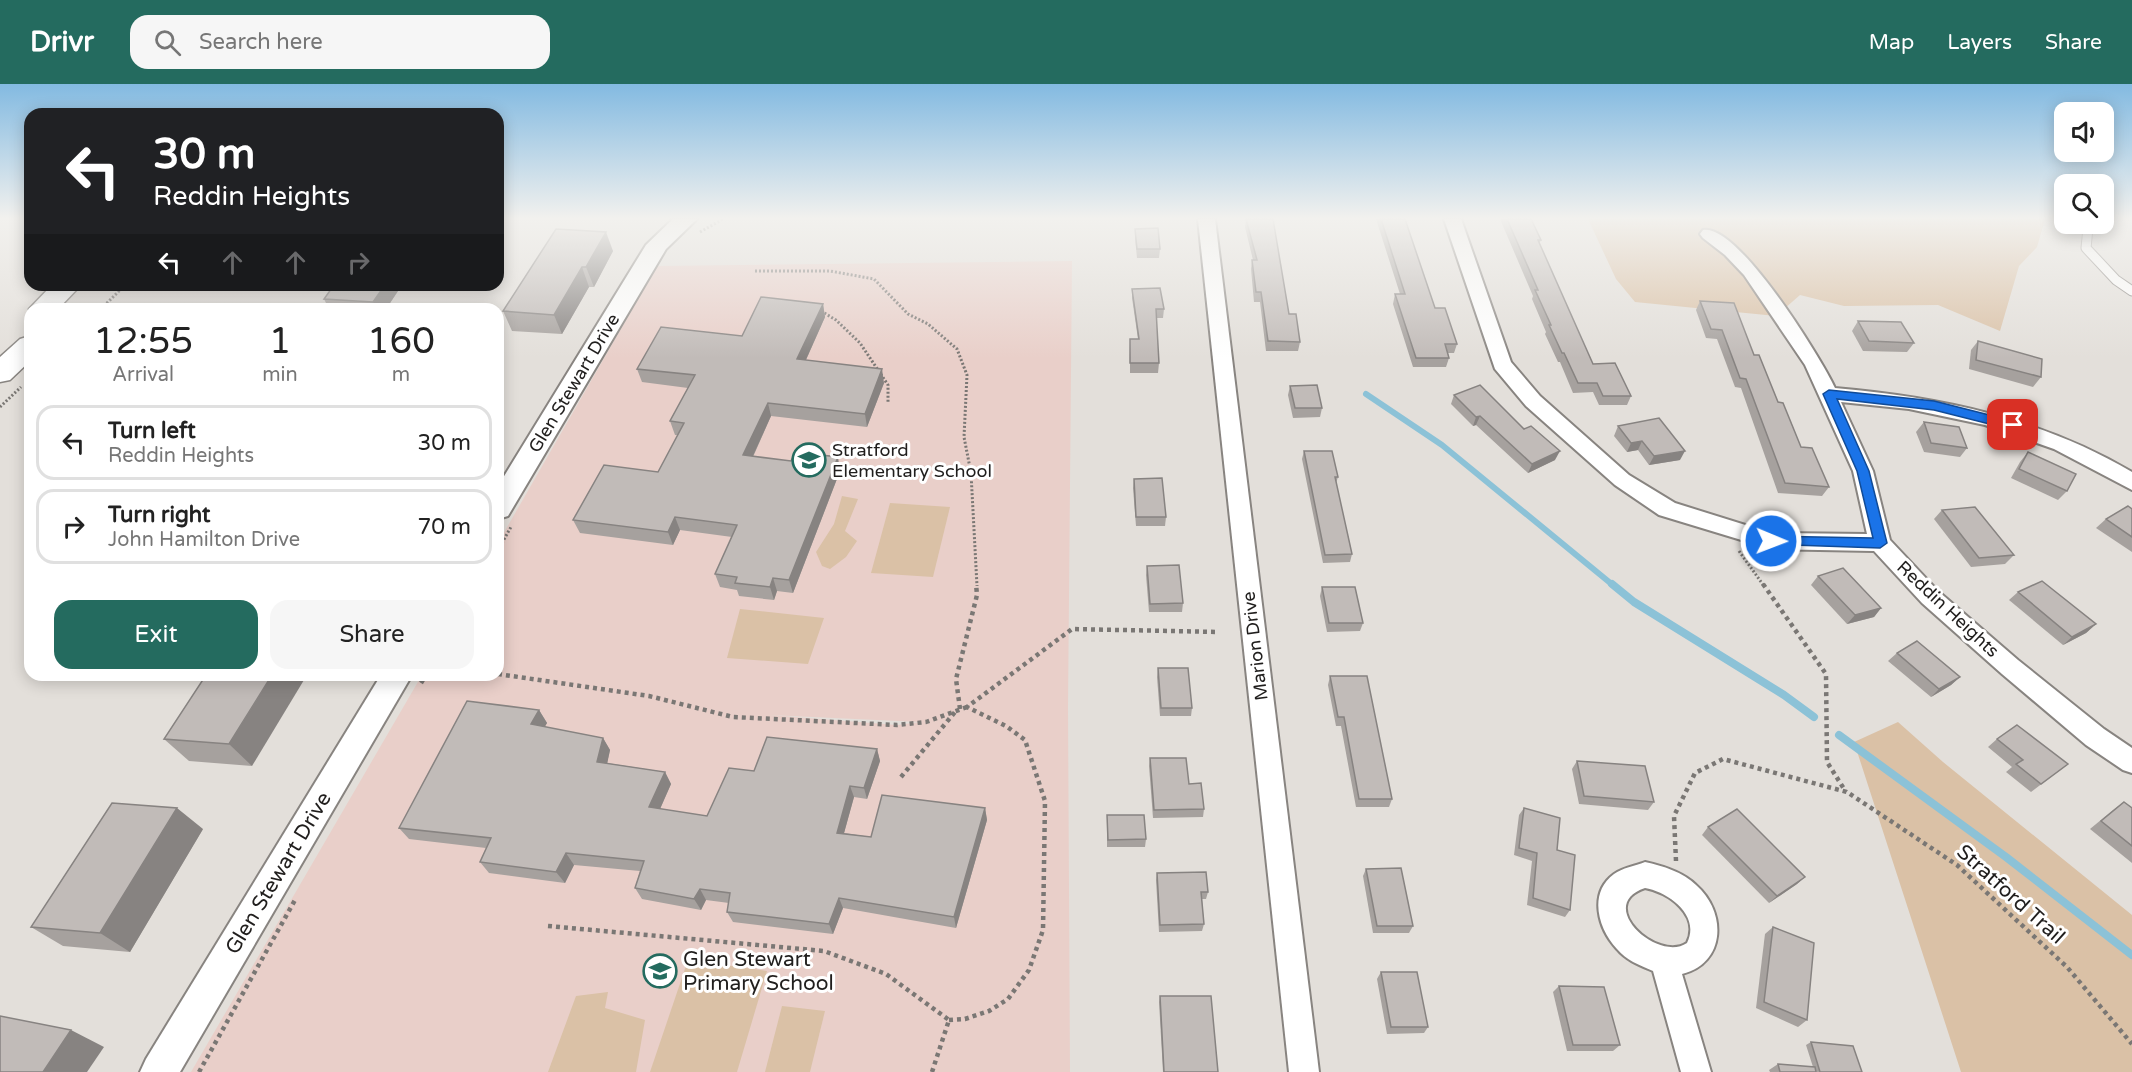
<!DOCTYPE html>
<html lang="en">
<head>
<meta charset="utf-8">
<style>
  body { margin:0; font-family:"Varela Round",sans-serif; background:#f6f6f6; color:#222; height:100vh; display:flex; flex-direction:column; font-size:22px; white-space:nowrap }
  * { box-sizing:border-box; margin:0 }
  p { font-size:20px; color:#767676 }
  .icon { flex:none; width:33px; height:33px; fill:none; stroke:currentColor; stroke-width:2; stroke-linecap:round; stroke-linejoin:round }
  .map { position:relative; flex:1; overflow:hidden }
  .drawer { position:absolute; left:24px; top:219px; width:480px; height:378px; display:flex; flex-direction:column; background:#fff; border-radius:18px; box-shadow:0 3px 15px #0003 }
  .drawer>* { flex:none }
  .hud { position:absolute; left:24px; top:24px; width:480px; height:183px; border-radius:18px; box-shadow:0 3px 15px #0003; background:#202124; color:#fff; overflow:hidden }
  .fabs { position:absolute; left:2054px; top:18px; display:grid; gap:12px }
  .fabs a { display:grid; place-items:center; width:60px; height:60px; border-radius:12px; background:#fff; box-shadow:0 3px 15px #0003; font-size:30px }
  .pin { position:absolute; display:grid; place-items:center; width:51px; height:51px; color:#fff; margin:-26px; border-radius:12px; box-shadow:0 3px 9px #0006 }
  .me { position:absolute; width:66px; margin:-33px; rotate:91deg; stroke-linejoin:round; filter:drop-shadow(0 0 4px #0008) }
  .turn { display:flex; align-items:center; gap:21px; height:126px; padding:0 30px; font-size:27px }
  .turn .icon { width:78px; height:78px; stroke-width:2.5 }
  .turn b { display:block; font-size:42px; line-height:51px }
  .lanes { display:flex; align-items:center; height:57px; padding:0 30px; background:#0003; justify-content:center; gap:30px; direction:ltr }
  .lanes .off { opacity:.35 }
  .eta { display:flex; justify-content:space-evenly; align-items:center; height:102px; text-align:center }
  .eta b { font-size:36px; font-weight:600; line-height:42px }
  .cta { display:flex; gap:12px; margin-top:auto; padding:12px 30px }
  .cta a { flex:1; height:69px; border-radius:18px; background:#246b5f; color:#fff; font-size:24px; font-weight:600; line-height:69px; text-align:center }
  .cta a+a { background:#f6f6f6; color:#222 }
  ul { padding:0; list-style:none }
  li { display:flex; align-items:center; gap:18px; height:75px; margin:0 12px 9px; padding:0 18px; border:3px solid #e0e0e0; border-radius:18px }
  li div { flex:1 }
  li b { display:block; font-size:22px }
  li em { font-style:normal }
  header { display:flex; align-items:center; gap:36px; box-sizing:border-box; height:84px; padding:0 30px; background:#246b5f; color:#fff }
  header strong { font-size:28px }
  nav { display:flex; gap:33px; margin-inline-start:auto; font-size:21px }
  .search { width:420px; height:54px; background:#f6f6f6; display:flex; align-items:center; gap:15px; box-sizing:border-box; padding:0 21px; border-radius:18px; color:#767676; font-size:22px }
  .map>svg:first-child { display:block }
  .education { fill:#e9cfc9; fill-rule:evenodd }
  .green { fill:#dac1a6 }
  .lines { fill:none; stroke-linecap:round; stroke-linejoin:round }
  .stream-far1 { stroke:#8cc2d7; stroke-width:6 }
  .stream { stroke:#8cc2d7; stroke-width:8 }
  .service-casing { stroke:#888480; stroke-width:11 }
  .minor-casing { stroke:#888480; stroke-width:4 }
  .tertiary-casing { stroke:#888480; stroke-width:4 }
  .trunk-casing { stroke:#888480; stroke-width:3 }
  .path-far1 { stroke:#7a7774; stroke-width:3; stroke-dasharray:2 2; stroke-linecap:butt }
  .path { stroke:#7a7774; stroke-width:4.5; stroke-dasharray:4 4; stroke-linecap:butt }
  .service { stroke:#fff; stroke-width:9 }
  .minor { fill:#fff; fill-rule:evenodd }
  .tertiary { fill:#fff; fill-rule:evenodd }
  .trunk { fill:#fff; fill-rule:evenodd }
  .wall { fill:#a6a19e }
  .shaded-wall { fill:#878381 }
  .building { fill:#c1bbb8; stroke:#878381; stroke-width:1.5 }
  .route { fill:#1a73e8; stroke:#114b97; stroke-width:1.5 }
  .labels { text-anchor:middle; stroke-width:6; stroke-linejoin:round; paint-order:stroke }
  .street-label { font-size:18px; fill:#201e1d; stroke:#fff }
  .poi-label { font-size:18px; fill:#201e1d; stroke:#fff; text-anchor:start }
  .near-street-label { font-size:21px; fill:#201e1d; stroke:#fff }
  .near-poi-label { font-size:21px; fill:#201e1d; stroke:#fff; text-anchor:start }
</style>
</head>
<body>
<header>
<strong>Drivr</strong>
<div class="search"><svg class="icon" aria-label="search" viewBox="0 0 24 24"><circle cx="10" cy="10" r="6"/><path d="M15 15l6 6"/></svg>Search here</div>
<nav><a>Map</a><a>Layers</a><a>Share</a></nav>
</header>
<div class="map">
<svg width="2132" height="988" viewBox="0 0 2132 988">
  <rect width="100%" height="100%" fill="#e3dfda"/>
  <!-- education -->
  <path class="education" d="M1072,177L1068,623L1070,988H191L422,591H498V459L657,182ZM769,631L920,638L897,641Z"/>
  <!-- green -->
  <g class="green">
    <path d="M1588,135H2045L2037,163L2019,182L2000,247L1938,221L1844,222L1800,211L1776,232L1635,218L1616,195Z"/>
    <path d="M842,412L858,415L845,447L857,457L846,473L830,485L822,482L816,468L834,440Z"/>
    <path d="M890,419L950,423L933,493L871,489Z"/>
    <path d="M740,525L824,534L808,580L727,574Z"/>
    <path d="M1898,638L1943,678L2132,831V988H1961L1854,658Z"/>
    <path d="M688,876L767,887L737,988H650Z"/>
    <path d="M608,908L605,924L645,936L636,988H548L576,912Z"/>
    <path d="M782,922L825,927L810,988H765Z"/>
  </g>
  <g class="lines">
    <!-- stream-far1 -->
    <path class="stream-far1" d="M1366,310L1442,361L1614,502"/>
    <!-- stream -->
    <g class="stream">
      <path d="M1612,500L1634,518L1784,611L1814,633"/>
      <path d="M1839,651L2006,773L2132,871"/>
    </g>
    <!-- service casing -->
    <g class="service-casing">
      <path id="service" d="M2094,140L2088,144L2086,164L2116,196L2132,207"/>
    </g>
    <!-- minor casing -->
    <g class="minor-casing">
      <g id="minor">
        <path d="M1198,135H1215L1319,988H1289Z"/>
        <path d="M1444,135H1461L1511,278L1540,312L1629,391L1675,419L1771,449L1867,450L1853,387L1805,281L1744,191L1725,171L1703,154L1700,150L1703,146C1737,138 1821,274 1835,304C1940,313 2040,334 2132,388V406L2054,365L1985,341L1909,325L1841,318L1873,387L1890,456L1938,507L2018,576L2104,645L2132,664V689L2123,686L2086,661L2002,590L1922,519L1874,467L1771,465L1659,431L1615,401L1526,322L1495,285Z"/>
        <path d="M1645,778C1663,782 1683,788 1696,801C1727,828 1726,879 1682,890L1711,988H1681L1653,887C1639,881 1626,876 1617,865C1598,845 1588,809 1614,790C1622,784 1635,782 1645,778ZM1645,804C1668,808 1701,831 1687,859C1658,879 1594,821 1645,804Z"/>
      </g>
    </g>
    <!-- tertiary casing -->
    <g class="tertiary-casing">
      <g id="tertiary">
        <path d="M673,135H697L666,165L508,432L498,435V402L646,161Z"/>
        <path d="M381,591H412L180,988H140L146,975Z"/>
      </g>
    </g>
    <!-- trunk casing -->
    <g class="trunk-casing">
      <g id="trunk">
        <path d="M52,201H81L58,225H30V227L29,225Z"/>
        <path d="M30,252V277L10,296L0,298V273L20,255Z"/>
      </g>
    </g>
    <!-- path-far1 -->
    <g class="path-far1">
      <path d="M700,148L723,135"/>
      <path d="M755,187H830L874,195L908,230L928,240L957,265L967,291L964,353L971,389L977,502"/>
      <path d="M101,225L125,201"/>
      <path d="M821,227L836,236L860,259L888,301V319"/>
      <path d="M0,323L21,303"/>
      <path d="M498,466L511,443"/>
      <path d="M1739,467L1764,502"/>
    </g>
    <!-- path -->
    <g class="path">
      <path d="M1763,500L1826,590L1827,678L1846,708"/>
      <path d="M498,590L649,612L733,633L897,641L926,638L967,623"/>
      <path d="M421,599L426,591"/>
      <path d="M960,625L956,595L977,511L976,500"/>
      <path d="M901,693L955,628"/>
      <path d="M1676,777L1674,732L1695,689L1723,675L1847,708L1957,781L2067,883L2132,960"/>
      <path d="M548,842L824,867L886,890L949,936L932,988"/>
      <path d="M949,936L965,935L989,927L1008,915L1029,886L1043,846L1045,717L1025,656L1006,642L967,623L1072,545L1219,548"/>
      <path d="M199,988L295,816"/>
    </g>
    <!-- service -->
    <use href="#service" class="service"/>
    <!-- minor -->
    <use href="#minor" class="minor"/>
    <!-- tertiary -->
    <use href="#tertiary" class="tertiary"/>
    <!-- trunk -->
    <use href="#trunk" class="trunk"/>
  </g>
  <!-- wall -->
  <g class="wall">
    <path d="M1246,135H1273L1289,230L1300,258L1298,267H1266L1260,218H1254L1251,185L1252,176H1253L1245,143Z"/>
    <path d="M1376,135H1405L1435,224L1457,260L1454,269H1448L1449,274L1446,283H1413L1393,220L1395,210H1400Z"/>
    <path d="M1500,135H1531L1541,156L1539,160L1593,280L1631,312L1627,321H1599L1593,308L1573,309L1560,278H1558L1545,250L1546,248L1532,215L1533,212Z"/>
    <path d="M556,145L613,167L594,203H589L562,250L512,247L503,227Z"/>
    <path d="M1135,145L1160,165L1159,174H1137L1135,154Z"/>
    <path d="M402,201L386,225H329L324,215Z"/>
    <path d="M1132,205L1164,225L1163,234H1156L1159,279L1158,289H1130V255H1138L1132,214Z"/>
    <path d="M1700,217L1754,271L1801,363L1829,403L1822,412L1778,409L1741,304L1735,303L1717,255L1706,254L1696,226Z"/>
    <path d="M823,220L825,233L806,276L884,299L867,343L771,332L753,373L840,387L793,509L777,507L774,516L739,512L737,506L720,503L715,490L732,453L680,446L673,461L580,449L573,436L658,388L678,351H675L670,337L688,304L642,298L637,285L742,252Z"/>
    <path d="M1858,237L1914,259L1907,268L1863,267L1852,247Z"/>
    <path d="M1978,257L2041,293L2033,303L1969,285L1971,266Z"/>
    <path d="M1290,302L1322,324L1320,333L1293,334L1288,311Z"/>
    <path d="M1454,311L1555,376L1528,389L1476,341L1473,342L1451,320Z"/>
    <path d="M1924,338L1967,364L1960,373L1924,368L1916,348Z"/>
    <path d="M1618,342L1680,376L1649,381L1638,366L1627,368L1614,352Z"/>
    <path d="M1304,367L1338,393L1336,399L1352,470L1350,478L1323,479L1302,375Z"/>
    <path d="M2028,368L2067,407L2058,416L2011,394L2020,378Z"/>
    <path d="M1134,395L1166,433L1165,442H1136L1133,404Z"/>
    <path d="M2132,425V468L2096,444L2106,435Z"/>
    <path d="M1942,426L2014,471L2005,480L1971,483L1934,435Z"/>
    <path d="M1147,482L1183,519L1182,528H1149L1146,491Z"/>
    <path d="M1818,492L1881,524L1874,533L1847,540L1811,501Z"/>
    <path d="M1322,503L1363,539L1360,547L1327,548L1320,512Z"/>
    <path d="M2018,508L2096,540L2086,549L2063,561L2009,516Z"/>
    <path d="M1897,569L1960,593L1951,601L1931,613L1888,577Z"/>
    <path d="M1158,584L1192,624L1191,632H1160L1157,593Z"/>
    <path d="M206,591L252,682L189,677L164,655Z"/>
    <path d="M1330,592L1392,715L1389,723H1356L1341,642H1336L1328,601Z"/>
    <path d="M539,626L547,639L544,643L603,654L610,666L607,679L665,688L671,700L660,725L707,732L754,687L877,665L880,677L867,715L854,713L844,749L871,753L985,724L987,736L956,844L843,824L833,850L733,838L727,828L729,819L706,816L701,826L642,815L635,804L640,787L574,781L565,799L489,789L480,778L486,764L409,755L399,744Z"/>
    <path d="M1997,655L2068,680L2031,708L2006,688L2012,683L1988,663Z"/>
    <path d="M1150,674L1189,700L1204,725L1203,733L1153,734L1149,682Z"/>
    <path d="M1577,677L1654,718L1648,726L1579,720L1572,685Z"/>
    <path d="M2124,718L2132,724V779L2090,745L2113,726Z"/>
    <path d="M1524,724L1557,766L1570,826L1565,833L1527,821L1532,777L1514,771L1519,731Z"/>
    <path d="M1107,731L1146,755L1145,763H1107Z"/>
    <path d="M1708,743L1805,793L1797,800L1769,819L1702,751Z"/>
    <path d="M203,745L130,868L63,862L31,843Z"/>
    <path d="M1366,785L1413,842L1409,849H1373L1363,792Z"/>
    <path d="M1157,789L1208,808L1206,815H1202L1204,840L1202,847L1159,848L1156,796Z"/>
    <path d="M1773,843L1807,936L1798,943L1756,924L1765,850Z"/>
    <path d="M1381,888L1428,943L1424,949L1387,950L1377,895Z"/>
    <path d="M1559,902L1620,961L1613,967H1567L1553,908Z"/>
    <path d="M1160,912L1218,988H1163L1159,918Z"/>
    <path d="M1811,958L1862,988H1770L1769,986L1778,980L1813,983L1806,961Z"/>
  </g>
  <!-- shaded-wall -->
  <g class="shaded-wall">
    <path d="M606,148L613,167L594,203L586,183Z"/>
    <path d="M582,183L589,203L562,250L554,231Z"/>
    <path d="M385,201H402L386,225H377L373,218Z"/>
    <path d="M823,220L825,233L800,289L797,275Z"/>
    <path d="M882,285L884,299L867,343L865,330Z"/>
    <path d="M768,319L771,332L747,385L743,371Z"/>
    <path d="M1480,332L1476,341L1473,342L1476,333Z"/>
    <path d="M1642,357L1638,366L1627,368L1631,359Z"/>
    <path d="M1560,367L1555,376L1528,389L1532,380Z"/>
    <path d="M1685,367L1680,376L1649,381L1654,372Z"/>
    <path d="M838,373L840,387L793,509L789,496Z"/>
    <path d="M675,433L680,446L673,461L668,448Z"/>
    <path d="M773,494L777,507L774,516L770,503Z"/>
    <path d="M1881,524L1874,533L1847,540L1855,531Z"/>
    <path d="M2096,540L2086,549L2063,561L2072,553Z"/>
    <path d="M272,591H307L252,682L229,660Z"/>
    <path d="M1960,593L1951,601L1931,613L1939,605Z"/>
    <path d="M539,626L547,639L539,653L531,640Z"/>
    <path d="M603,654L610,666L605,690L597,678Z"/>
    <path d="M877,665L880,677L867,715L864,704Z"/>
    <path d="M665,688L671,700L656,734L649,723Z"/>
    <path d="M850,702L854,713L841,760L837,749Z"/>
    <path d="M177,724L203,745L130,868L100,849Z"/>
    <path d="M985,724L987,736L956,844L954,833Z"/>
    <path d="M566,769L574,781L565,799L556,788Z"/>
    <path d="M1805,793L1797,800L1769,819L1777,812Z"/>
    <path d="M700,805L706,816L701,826L694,815Z"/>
    <path d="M839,814L843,824L833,850L829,840Z"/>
    <path d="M71,946L104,963L87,988H43Z"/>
  </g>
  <!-- building -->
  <g class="building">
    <path d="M1246,135H1273L1289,230H1296L1300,258L1268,257L1261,208H1256L1252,176H1257Z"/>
    <path d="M1381,135H1405L1435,224H1445L1457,260H1445L1449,274H1416L1395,210H1405Z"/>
    <path d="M1507,135H1531L1541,156H1538L1593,280L1615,279L1631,312H1603L1597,299H1578L1564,269H1562L1549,241H1551L1535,206H1538Z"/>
    <path d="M1158,144L1160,165H1137L1135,145Z"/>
    <path d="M556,145L606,148L586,183H582L554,231L503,227Z"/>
    <path d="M334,201H385L373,218L324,215Z"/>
    <path d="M1160,204L1164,225H1156L1159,279H1130V255H1139L1132,205Z"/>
    <path d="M761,213L823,220L797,275L882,285L865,330L768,319L743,371L791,377L795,368L838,373L789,496L773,494L770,503L735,499L737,493L715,490L737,441L675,433L668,448L573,436L604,381L658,388L684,339L670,337L695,291L637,285L661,243L742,252Z"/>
    <path d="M1700,217L1734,219L1754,271H1759L1778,318L1783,319L1801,363L1812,364L1829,403L1785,399L1746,295L1740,294L1722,246L1711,245Z"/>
    <path d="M1858,237L1901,238L1914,259L1869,257Z"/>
    <path d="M1978,257L2042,275L2041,293L1976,276Z"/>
    <path d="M1317,301L1322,324H1295L1290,302Z"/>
    <path d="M1480,301L1524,345L1531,342L1560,367L1532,380L1480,332L1476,333L1454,311Z"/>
    <path d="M1659,334L1685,367L1654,372L1642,357L1631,359L1618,342Z"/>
    <path d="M1924,338L1959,343L1967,364L1931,359Z"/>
    <path d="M1304,367H1332L1338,393H1335L1352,470L1325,471Z"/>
    <path d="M2028,368L2076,390L2067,407L2019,385Z"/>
    <path d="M1162,394L1166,433H1136L1134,395Z"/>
    <path d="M2128,422L2132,425V453L2106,435Z"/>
    <path d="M1975,423L2014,471L1979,474L1942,426Z"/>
    <path d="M1179,481L1183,519L1150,520L1147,482Z"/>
    <path d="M1843,484L1881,524L1855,531L1818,492Z"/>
    <path d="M2042,497L2096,540L2072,553L2018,508Z"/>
    <path d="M1322,503H1355L1363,539H1329Z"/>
    <path d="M1917,557L1960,593L1939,605L1897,569Z"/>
    <path d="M1158,584H1188L1192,624H1161Z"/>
    <path d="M206,591H272L229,660L164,655Z"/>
    <path d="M1330,592H1367L1392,715H1359L1344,633H1338Z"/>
    <path d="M467,617L539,626L531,640L603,654L597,678L665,688L649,723L707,732L729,684L754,687L767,653L877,665L864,704L850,702L837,749L871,753L882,711L985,724L954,833L839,814L829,840L727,828L730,809L700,805L694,815L635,804L644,777L566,769L556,788L480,778L491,754L399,744Z"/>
    <path d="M2017,641L2068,680L2041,700L2016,680L2023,676L1997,655Z"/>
    <path d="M1150,674H1186L1189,700L1201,699L1204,725L1154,726Z"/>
    <path d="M1577,677L1645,682L1654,718L1584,712Z"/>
    <path d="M2124,718L2132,724V762L2101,737Z"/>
    <path d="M112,719L177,724L100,849L31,843Z"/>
    <path d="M1524,724L1560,734L1557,766L1575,771L1570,826L1533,814L1537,769L1519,764Z"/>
    <path d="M1737,725L1805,793L1777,812L1708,743Z"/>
    <path d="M1107,731H1144L1146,755L1108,756Z"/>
    <path d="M1401,784L1413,842H1377L1366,785Z"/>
    <path d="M1206,788L1208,808H1201L1204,840L1160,841L1157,789Z"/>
    <path d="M1773,843L1814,859L1807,936L1764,918Z"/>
    <path d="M1381,888H1417L1428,943H1391Z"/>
    <path d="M1559,902L1604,903L1620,961H1573Z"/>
    <path d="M1160,912H1211L1218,988H1164Z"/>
    <path d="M0,932L71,946L43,988H0Z"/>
    <path d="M1811,958L1853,962L1862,988H1820Z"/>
    <path d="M1778,980L1815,983L1816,988H1780Z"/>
  </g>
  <!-- sky -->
  <linearGradient id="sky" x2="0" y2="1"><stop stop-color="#83bae1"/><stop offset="0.49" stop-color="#f2f1ee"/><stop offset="1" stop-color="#f2f1ee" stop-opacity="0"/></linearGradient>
  <rect width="2132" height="274" fill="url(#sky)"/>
  <!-- route -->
  <path class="route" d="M1829,306L1934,317L2013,337L2019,341L2013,346L1934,326L1837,315L1869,387L1887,459L1880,464L1766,460L1764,457L1771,452L1873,454L1857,387L1823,310Z"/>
  <!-- icons -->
  <defs>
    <g id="school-ring" transform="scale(1.725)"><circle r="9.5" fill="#fff" stroke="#246b5f" stroke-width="1.5"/><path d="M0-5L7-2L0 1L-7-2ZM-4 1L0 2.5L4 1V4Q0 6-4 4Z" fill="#246b5f"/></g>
  </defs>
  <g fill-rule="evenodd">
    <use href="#school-ring" x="809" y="376"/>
    <use href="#school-ring" x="660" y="887"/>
  </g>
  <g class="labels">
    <!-- street labels -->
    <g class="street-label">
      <text transform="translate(574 299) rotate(-59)" y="6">Glen Stewart Drive</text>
      <text transform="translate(1948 525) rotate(43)" y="6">Reddin Heights</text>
      <text transform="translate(1255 562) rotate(-97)" y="6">Marion Drive</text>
    </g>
    <!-- poi labels -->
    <g class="poi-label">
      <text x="832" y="372">Stratford<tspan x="832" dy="21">Elementary School</tspan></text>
    </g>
    <!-- near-street labels -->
    <g class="near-street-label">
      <text transform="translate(278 789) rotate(-59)" y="7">Glen Stewart Drive</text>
      <text transform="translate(2011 810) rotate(42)" y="7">Stratford Trail</text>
    </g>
    <!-- near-poi labels -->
    <g class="near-poi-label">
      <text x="683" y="882">Glen Stewart<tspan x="683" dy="24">Primary School</tspan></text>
    </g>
  </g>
</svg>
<div class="fabs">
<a><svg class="icon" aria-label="sound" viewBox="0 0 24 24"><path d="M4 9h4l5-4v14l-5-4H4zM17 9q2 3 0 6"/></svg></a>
<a><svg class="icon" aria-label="search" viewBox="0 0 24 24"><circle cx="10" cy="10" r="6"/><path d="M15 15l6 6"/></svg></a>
</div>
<div class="pin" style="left:2013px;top:341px;background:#d93025"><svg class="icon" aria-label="arrive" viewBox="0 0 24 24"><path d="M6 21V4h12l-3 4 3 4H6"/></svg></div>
<svg class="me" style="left:1771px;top:457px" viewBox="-20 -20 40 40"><circle r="17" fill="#1a73e8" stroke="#fff" stroke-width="3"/><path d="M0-11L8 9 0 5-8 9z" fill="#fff"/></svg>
<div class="hud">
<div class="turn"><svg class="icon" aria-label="left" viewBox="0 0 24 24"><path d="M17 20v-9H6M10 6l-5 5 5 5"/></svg><div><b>30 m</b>Reddin Heights</div></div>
<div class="lanes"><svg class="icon" aria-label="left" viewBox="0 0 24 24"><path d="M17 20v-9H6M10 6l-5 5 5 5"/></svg><svg class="icon off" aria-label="ahead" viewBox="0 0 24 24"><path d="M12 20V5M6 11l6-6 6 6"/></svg><svg class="icon off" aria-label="ahead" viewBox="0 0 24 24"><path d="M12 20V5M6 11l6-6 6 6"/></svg><svg class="icon off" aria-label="right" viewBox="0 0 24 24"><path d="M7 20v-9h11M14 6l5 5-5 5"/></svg></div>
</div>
<section class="drawer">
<div class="eta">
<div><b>12:55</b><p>Arrival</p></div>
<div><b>1</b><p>min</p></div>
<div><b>160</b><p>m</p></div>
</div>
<ul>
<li><svg class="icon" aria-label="left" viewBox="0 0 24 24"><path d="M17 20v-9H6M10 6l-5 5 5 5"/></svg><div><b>Turn left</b><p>Reddin Heights</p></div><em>30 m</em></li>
<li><svg class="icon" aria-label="right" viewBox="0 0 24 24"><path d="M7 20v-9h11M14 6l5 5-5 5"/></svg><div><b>Turn right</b><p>John Hamilton Drive</p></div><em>70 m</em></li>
</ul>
<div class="cta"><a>Exit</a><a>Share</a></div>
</section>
</div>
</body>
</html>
